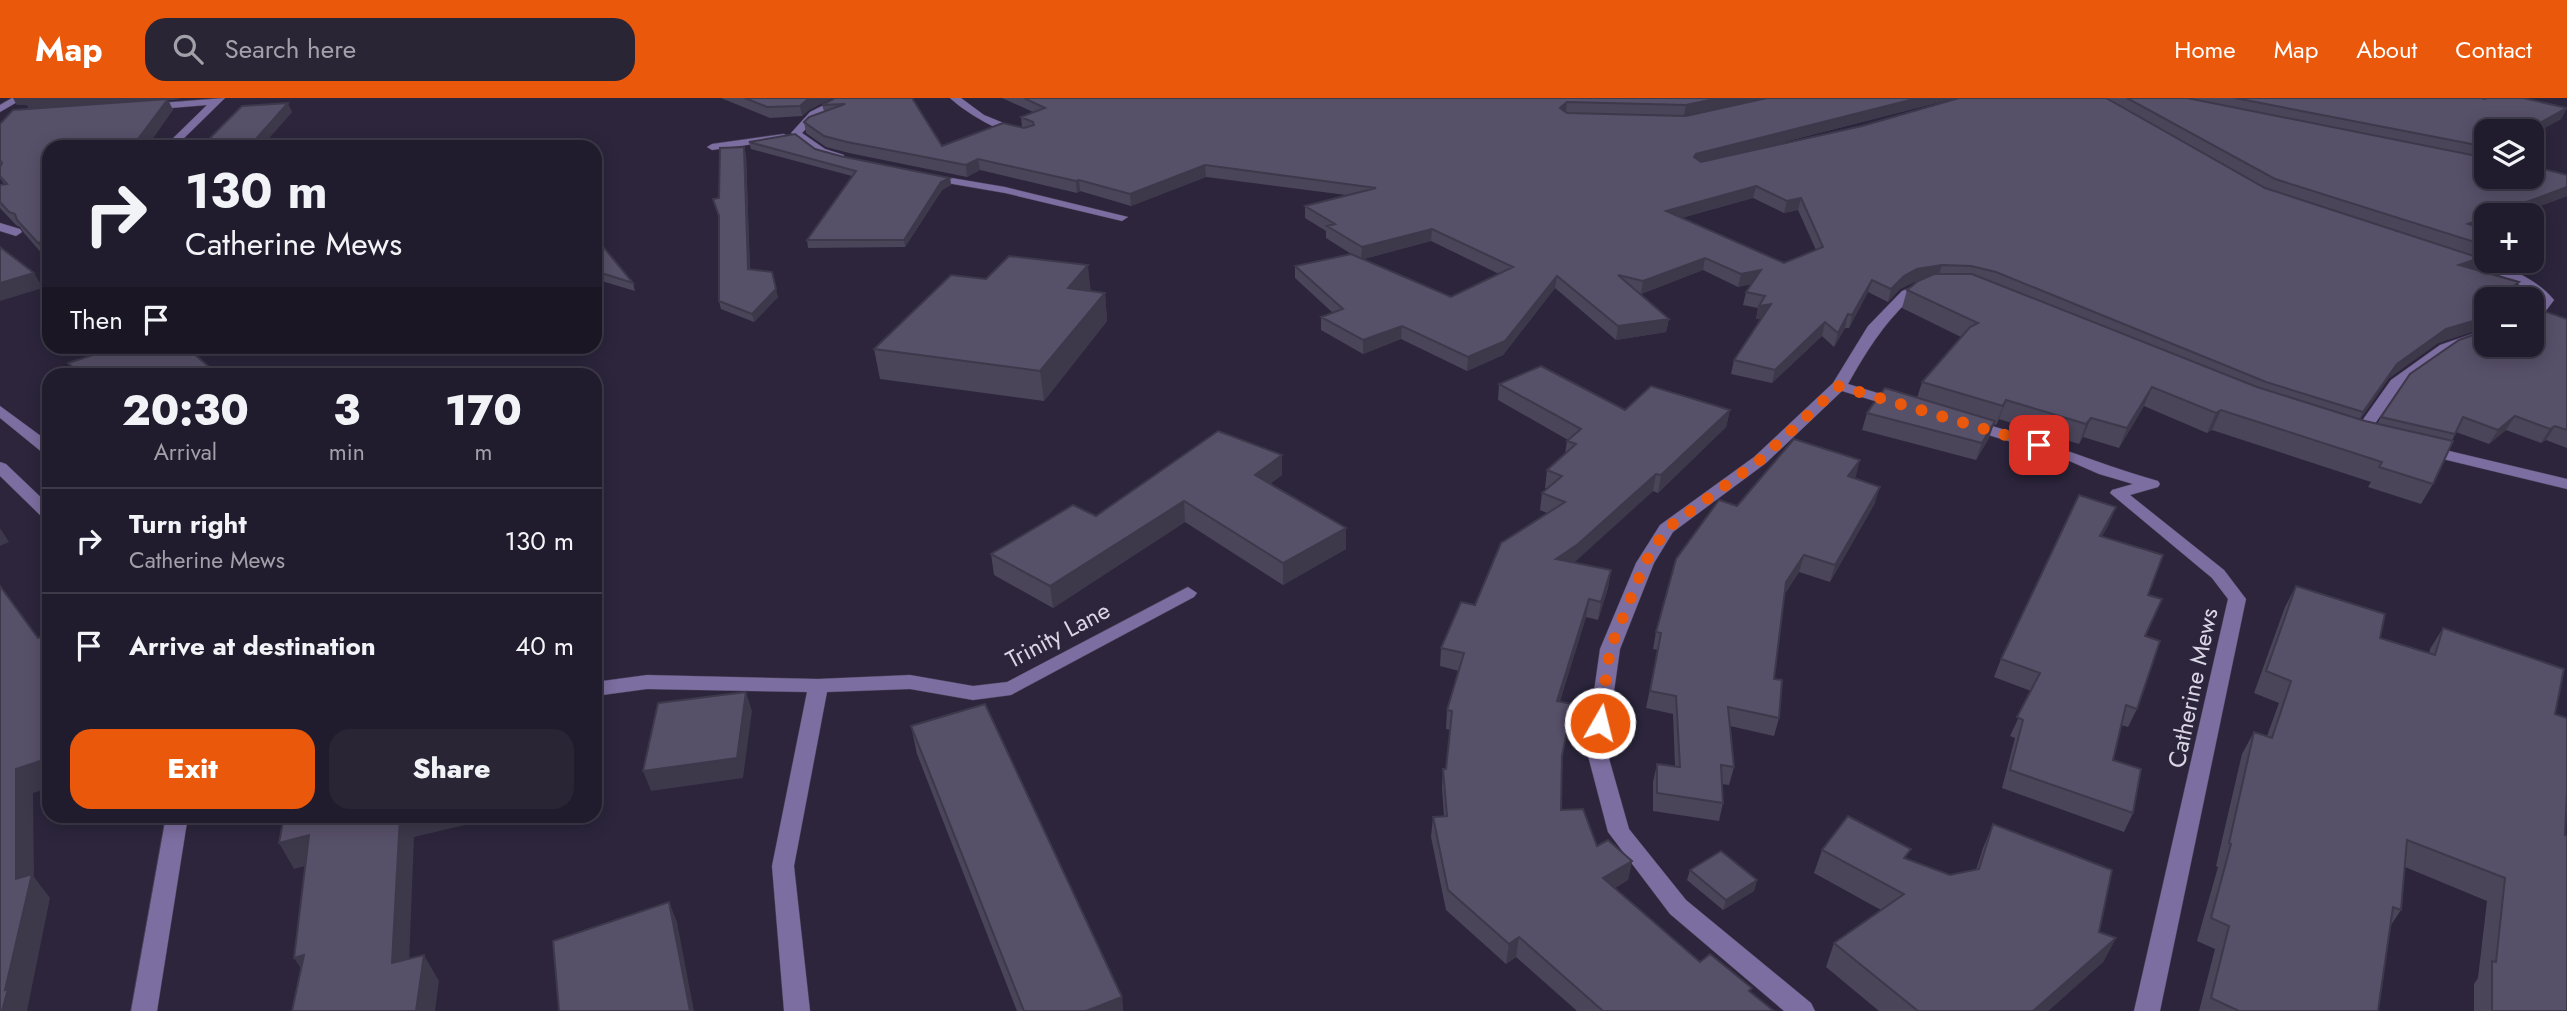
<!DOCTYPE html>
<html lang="en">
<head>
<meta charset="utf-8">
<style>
  body { margin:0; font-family:Jost,sans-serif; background:#292535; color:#f1f3f6; height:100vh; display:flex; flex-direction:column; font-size:26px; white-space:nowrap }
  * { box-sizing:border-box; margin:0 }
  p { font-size:23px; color:#a2a1aa }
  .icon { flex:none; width:38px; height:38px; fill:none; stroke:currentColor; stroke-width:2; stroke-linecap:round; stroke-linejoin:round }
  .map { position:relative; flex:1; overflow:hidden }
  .drawer { position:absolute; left:42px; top:270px; width:560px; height:455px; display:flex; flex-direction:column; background:#211c2d; border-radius:21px; box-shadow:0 4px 18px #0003,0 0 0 2px #3e3a49 }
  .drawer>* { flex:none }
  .hud { position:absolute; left:42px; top:42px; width:560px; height:214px; border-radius:21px; box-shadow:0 4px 18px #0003,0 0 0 2px #3e3a49; background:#211c2d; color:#f1f3f6; overflow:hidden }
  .tools { position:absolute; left:2474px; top:21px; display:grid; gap:14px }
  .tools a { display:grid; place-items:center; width:70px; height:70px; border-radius:14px; background:#211c2d; box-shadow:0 4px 18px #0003,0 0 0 2px #3e3a49; font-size:35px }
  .pin { position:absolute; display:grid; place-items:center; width:60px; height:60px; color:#fff; margin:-30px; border-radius:14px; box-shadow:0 4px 10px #0006 }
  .me { position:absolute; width:77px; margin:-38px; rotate:8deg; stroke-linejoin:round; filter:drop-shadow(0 0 5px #0008) }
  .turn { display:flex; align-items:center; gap:24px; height:147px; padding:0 28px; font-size:32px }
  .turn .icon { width:91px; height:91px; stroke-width:2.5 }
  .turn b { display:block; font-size:49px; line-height:60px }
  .then { display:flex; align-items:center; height:66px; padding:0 28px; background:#0003; gap:14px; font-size:26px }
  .eta { display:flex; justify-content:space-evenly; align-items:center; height:119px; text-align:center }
  .eta b { font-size:42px; font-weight:800; line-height:49px }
  .primary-button { display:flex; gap:14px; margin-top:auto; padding:14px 28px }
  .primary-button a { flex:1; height:80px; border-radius:21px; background:#ea580c; color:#fff; font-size:28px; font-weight:800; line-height:80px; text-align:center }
  .primary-button a+a { background:#292535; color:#f1f3f6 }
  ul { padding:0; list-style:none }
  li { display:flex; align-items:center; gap:21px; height:105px; padding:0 28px; border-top:2px solid #3e3a49 }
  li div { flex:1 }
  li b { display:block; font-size:26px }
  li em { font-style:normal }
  header { display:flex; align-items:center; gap:42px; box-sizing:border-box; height:98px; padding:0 35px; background:#ea580c; color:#fff }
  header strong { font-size:33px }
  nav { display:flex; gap:38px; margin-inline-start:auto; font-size:24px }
  .search { width:490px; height:63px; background:#292535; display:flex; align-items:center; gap:18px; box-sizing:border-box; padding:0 24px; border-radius:21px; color:#a2a1aa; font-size:26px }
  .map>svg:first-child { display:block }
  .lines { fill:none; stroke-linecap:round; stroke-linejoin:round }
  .minor-casing { stroke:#484157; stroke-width:1 }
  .minor { fill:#7c6ea0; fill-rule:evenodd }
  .wall { fill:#4b455a; fill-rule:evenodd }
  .shaded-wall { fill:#3d384a }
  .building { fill:#575069; stroke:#3d384a; stroke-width:2; fill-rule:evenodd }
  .route { stroke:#ea580c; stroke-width:12; stroke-dasharray:0 21.6 }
  .labels { text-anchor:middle; stroke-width:6; stroke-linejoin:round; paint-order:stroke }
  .street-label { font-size:24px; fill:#d9d5e4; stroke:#2c253c }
</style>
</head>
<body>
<header>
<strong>Map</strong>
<div class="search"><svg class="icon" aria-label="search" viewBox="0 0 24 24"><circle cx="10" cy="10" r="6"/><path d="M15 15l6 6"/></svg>Search here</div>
<nav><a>Home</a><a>Map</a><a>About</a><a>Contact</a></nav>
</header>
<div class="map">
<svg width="2567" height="913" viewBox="0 0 2567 913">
  <rect width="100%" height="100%" fill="#2c253c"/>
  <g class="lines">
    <!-- minor casing -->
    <g class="minor-casing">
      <g id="minor">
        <path d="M12,0H24L0,14V7Z"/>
        <path d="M225,0L175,49H164L207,7L147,12L142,9L147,6Z"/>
        <path d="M838,0H850L818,18L802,35L825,51L844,57V61L840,62L817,55L791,35L810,14Z"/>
        <path d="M950,0H961L984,17L1028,35C1013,45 962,12 950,0Z"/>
        <path d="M784,36L789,39L788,41L712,52L707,49L712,46Z"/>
        <path d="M928,76L1005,89L1128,119L1122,123L1005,95L924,81V77Z"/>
        <path d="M0,125L20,131L22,134L16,138L0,133Z"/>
        <path d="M2455,154C2489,163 2531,174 2554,202L2545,214L2532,218V209L2540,202C2516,179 2482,171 2451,161V155Z"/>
        <path d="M1925,184L1931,188C1925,194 1915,196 1909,202C1882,228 1866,254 1848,286L1904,303L1906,306L1904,309H1894L1842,293L1766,365L1673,434L1654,465L1620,551L1606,650L1629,731L1686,802L1811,905L1815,913H1784L1670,816L1608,734L1586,650L1600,551L1636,465L1660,427L1754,359L1833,285L1868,228L1902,193Z"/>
        <path d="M2487,231V240L2450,253L2401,288L2365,340H2355L2352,337L2391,282L2440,247Z"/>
        <path d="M0,308L49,344V357L43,355L0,320Z"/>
        <path d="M1970,322C2034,338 2094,365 2158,383L2160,386L2158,389L2130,397L2224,472L2246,501L2160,913H2134L2228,501L2212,480L2110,395L2112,392L2133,386L2099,376L2058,358L1965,330L1962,327L1965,324Z"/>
        <path d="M2424,347L2567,381V391L2418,355L2416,352Z"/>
        <path d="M0,364L6,366L49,407V421L43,420L0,378Z"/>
        <path d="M1188,489L1197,495L1194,499L1011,597L973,602L910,591L827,594L794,768L810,913H784L772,768L807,594L647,591L595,598V584L647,577L818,581L910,577L973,588L1007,584Z"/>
        <path d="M166,718H188L157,913H131Z"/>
      </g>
    </g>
    <!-- minor -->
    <use href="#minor" class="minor"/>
  </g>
  <!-- wall -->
  <g class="wall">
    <path d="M13,0L181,1L168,2L173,12L45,159L24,135L20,129L16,127L0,110V87L4,86L0,80L1,68L0,66V26L29,11L27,7H17Z"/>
    <path d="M721,0H832L809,12L802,18L770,20Z"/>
    <path d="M835,0L942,48L1022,30L1021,19L1033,14L1002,0H1956L1760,50L1862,28L1959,0H2481L2567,10L2561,21L2532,37V33H2487V79L2567,77V98L2516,117H2487V128L2482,130L2487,132V163H2503L2495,165L2480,160L2474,171L2511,197L2508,200L2487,201V229L2438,245L2389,280L2360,321L2377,326L2381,319L2567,221V350L2546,342L2541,345L2506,332L2489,346L2456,334L2433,386L2421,406L2368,389L2371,384L2212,332L2207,335L2144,308L2119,350L2083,339L2079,346L1999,321L1996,327L1993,326L1989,340L1976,362L1862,332L1867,315L1917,300L1922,284L1961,239L1902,210L1907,192L1920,183L1914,184L1900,191L1888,204L1868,194L1849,230H1845L1834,249L1822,238L1772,285L1731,276L1734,262L1762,220L1756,221L1758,210L1743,207L1746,194L1751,186L1738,189L1703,172L1641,196L1669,221L1666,234L1616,242L1555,190L1503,257L1467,273L1401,241L1363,256L1321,232V219L1333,215L1295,180V168L1356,159L1326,140V133L1305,120V108L1346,97L1206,79L1131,108L1080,93L1077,95L980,72L967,79L849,55L826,49L806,35L804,24L824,13L822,7ZM1749,4L1686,18L1684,17ZM1753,100L1784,115L1798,112L1816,152L1784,165L1681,120ZM1431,143L1499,176L1451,199L1363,161Z"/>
    <path d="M292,14L261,49H208L206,44Z"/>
    <path d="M749,44L815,51L840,58L950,80L951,87L942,92L905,149L808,150L807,142L852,78L751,51Z"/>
    <path d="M746,56L750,171L778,199L754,224L721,211L719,203V120L713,101L719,100Z"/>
    <path d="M595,139L633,185L635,193L595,181Z"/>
    <path d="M1090,193L1105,195L1107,223L1044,303L880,281L874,251Z"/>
    <path d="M68,265L215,274L216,276H75Z"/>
    <path d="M1499,286L1625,312H1730L1726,329L1658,395L1653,393L1574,464L1611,472L1608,490L1598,522L1586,519L1560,603L1562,661L1561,712L1597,748L1632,763L1628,782L1615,790L1700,864L1751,894L1774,913H1577L1516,859L1506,866L1446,812L1431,739L1433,719L1444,718L1442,690L1443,671H1446L1451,632L1446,631L1447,612L1459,573L1440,568L1441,550L1547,415L1540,412L1542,395L1547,390H1545L1547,372L1565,356L1567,343L1568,342L1498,302Z"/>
    <path d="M1282,357V377L1271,385L1346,451L1283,487L1185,424L1053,510L994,477L991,456Z"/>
    <path d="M1856,378L1854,380L1875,405L1830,484L1799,474L1784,497L1774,581L1779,620L1774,638L1730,628L1734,669L1729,687L1722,686L1723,705L1719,723L1653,713V684L1657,666L1675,668L1673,616L1646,610L1658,552L1653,551L1656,534L1737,408Z"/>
    <path d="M2109,426L2102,438L2148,497L2137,611L2128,629L2121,627L2113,662L2133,715L2124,734L2002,690L2015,640L2010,638L2031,593L1994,579L2001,561Z"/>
    <path d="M2296,488L2380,540L2429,556L2430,551L2443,530L2555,616L2565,737L2567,913H2474V886L2478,880L2487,803L2405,769L2401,812L2391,827L2378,913H2199L2215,851L2197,843L2218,769L2216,768L2242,656L2254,634L2267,638L2279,605L2254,595L2285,509Z"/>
    <path d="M911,628L1122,899L1123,913H1017L917,656Z"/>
    <path d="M1993,726L2099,834L2116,840L2103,864L2048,913H1879L1826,869L1834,845L1881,812L1814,775L1822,752L1907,761L1950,777L1976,772L1983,750Z"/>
    <path d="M1690,772L1757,782L1754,793L1723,812L1687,782Z"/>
  </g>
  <!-- shaded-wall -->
  <g class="shaded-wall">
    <path d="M13,0H182L168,2L173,12L147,49H132L30,12L27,7H17Z"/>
    <path d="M809,0H832L809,12L802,18L800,8Z"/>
    <path d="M1719,0H1768L1684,17L1686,7Z"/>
    <path d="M1918,0H1956L1694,67V59L1696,56Z"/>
    <path d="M1567,4L1566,14L1560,10Z"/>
    <path d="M288,5L292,14L261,49H257L254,43Z"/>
    <path d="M2567,10L2561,21L2532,37V33H2525Z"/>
    <path d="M744,49L746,56L750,179L748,171Z"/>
    <path d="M978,61L980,72L967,79L966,67Z"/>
    <path d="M1205,67L1206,79L1131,108L1130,96Z"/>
    <path d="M950,80L951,87L942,92L905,149L904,142L941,84Z"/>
    <path d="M1079,82L1080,93L1077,95L1076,83Z"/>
    <path d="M1756,88L1753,100L1664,125L1666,113Z"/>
    <path d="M2567,89V98L2516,117H2491Z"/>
    <path d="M1801,100L1798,112L1784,115L1787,103Z"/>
    <path d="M2487,119V128L2461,138L2468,126Z"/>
    <path d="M1432,131L1431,143L1361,162L1362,149Z"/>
    <path d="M49,142V158L45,159L38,145Z"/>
    <path d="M1705,160L1703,172L1641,196L1643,183Z"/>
    <path d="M2480,160L2473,173L2459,167Z"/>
    <path d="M1088,167L1091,195L1068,190Z"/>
    <path d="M1942,167L1938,179L1914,184L1900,191L1888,204L1891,191L1904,178L1917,171Z"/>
    <path d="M1761,172L1758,185L1738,189L1741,176Z"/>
    <path d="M34,175L43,190L0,203V185Z"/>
    <path d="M1557,178L1555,190L1503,257L1467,273L1468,259Z"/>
    <path d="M1872,182L1868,194L1849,230L1852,217Z"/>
    <path d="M2519,184L2511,197L2506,201L2501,198Z"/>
    <path d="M776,191L778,199L754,224L752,216Z"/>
    <path d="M1105,195L1107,223L1044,303L1040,273Z"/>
    <path d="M1771,206L1768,219L1756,221L1759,208Z"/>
    <path d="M1848,216L1845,230L1834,249L1838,235Z"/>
    <path d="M2487,219V229L2438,245L2389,280L2356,328L2363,314L2397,266L2446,231Z"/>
    <path d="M1669,221L1666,234L1616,242L1618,228Z"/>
    <path d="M1825,224L1822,238L1772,285L1775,272Z"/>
    <path d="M1402,228L1401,241L1363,256V242Z"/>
    <path d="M2152,289L2144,308L2119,350L2127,330Z"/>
    <path d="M2006,302L1999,321L1996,327L2003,308Z"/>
    <path d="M1730,312L1726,329L1658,395L1661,377Z"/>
    <path d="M2221,312L2212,332L2207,335L2216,315Z"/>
    <path d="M2515,318L2506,332L2489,346L2498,332Z"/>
    <path d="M2091,320L2083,339L2079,346L2086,326Z"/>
    <path d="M1995,323L1989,340L1976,362L1982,345Z"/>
    <path d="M2555,328L2546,342L2541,345L2550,331Z"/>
    <path d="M1282,357V377L1255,397V377Z"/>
    <path d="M1860,362L1856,378L1843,394L1848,378Z"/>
    <path d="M1656,376L1653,393L1576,463L1554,479L1556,461Z"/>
    <path d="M1880,389L1875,405L1830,484L1835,467Z"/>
    <path d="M1184,403L1185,424L1053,510L1050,488Z"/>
    <path d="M2116,409L2109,426L2093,455L2100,438Z"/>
    <path d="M0,430L9,444L0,448Z"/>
    <path d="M1346,430V451L1283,487V465Z"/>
    <path d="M1804,457L1799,474L1781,501L1786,484Z"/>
    <path d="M1611,472L1608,490L1598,522L1601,504Z"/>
    <path d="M1589,501L1586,519L1554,622L1557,603Z"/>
    <path d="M746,594L752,613L743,680L651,693L643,673Z"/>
    <path d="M49,660V690L33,695L34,779L50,800L27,913H2L16,781V671Z"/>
    <path d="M400,718H503L414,739L408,892L392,865Z"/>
    <path d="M309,737L324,763L294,771L279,745Z"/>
    <path d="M1632,763L1628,782L1599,799L1603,780Z"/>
    <path d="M1757,782L1754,793L1723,812L1726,802Z"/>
    <path d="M669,804L677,824L694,913H690Z"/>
    <path d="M1519,839L1516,859L1506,866L1509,846Z"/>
    <path d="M2116,840L2103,864L2048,913H2033Z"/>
    <path d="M304,857L311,886L294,860Z"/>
    <path d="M424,857L439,883L435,913H416Z"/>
    <path d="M1122,899L1123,913H1086Z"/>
  </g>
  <!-- building -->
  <g class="building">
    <path d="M26,0H46L24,2Z"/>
    <path d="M745,0H809L800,8L767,9Z"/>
    <path d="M835,0H912L942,48L1003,25L1024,30L1034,27L1033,24L1021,19L1045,10L1024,0H1719L1686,7L1567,4L1560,10L1567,15L1686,18L1767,0H1918L1696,56L1694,59L1701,64L1862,28L1959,0H2106L2265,90L2480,160L2459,167L2519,184L2501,198L2511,201H2487V219L2446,231L2397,266L2363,314L2266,284L1996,174L1971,168L1942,167L1917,171L1904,178L1891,191L1872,182L1852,217L1848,216L1838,235L1825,224L1775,272L1734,262L1771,206L1759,208L1765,198L1746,194L1761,172L1741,176L1705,160L1643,183L1618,177L1669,221L1618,228L1557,178L1505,243L1468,259L1402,228L1363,242L1321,219L1343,211L1295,168L1351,156L1451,199L1513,169L1432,131L1362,149L1327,128L1335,126L1305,108L1376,90L1205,67L1130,96L1079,82L1076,83L978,61L966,67L847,44L824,38L804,24L809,19L845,6L822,7ZM1756,88L1787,103L1801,100L1823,149L1784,165L1666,113Z"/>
    <path d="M2127,0H2187L2487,60V79H2532V68L2567,77V89L2491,117H2487V119L2468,126L2487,132V148L2275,81Z"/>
    <path d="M2235,0H2481L2485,1L2487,0H2523L2567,10L2525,33H2487V49Z"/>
    <path d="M168,1L132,49H49V142L38,145L17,122L15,116L9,114L0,104V87L7,86L0,78V69L2,65L0,62V26L13,12Z"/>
    <path d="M288,5L254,43L206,44L242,8Z"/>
    <path d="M795,36L815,51L840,58L950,80L941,84L904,142H807L856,73L749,44Z"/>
    <path d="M744,49L748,171L772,174L776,191L752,216L719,203V118L713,101L719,100L720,50Z"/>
    <path d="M595,139L633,185L595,173Z"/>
    <path d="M0,149L34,175L0,185Z"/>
    <path d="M1009,158L1088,167L1068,190L1105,195L1040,273L874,251L951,177L986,181Z"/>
    <path d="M1934,176H1972L2257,289L2365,323L2453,343L2433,386L2379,369L2382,364L2221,312L2216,315L2152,289L2127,330L2091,320L2086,326L2006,302L2003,308L1922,284L1970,229L1978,225L1907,192L1918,183Z"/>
    <path d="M2532,209L2567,221V332L2555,328L2550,331L2515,318L2498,332L2463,319L2455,336L2381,319L2410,276L2459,242L2487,232V247H2532Z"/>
    <path d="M121,248H185L215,274L208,276H80L68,265Z"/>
    <path d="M1541,268L1625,312L1651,288L1730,312L1661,377L1656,376L1578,446L1556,461L1611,472L1601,504L1589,501L1557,603L1572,606L1562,658L1561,712L1583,711L1597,748L1608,742L1632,763L1603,780L1700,864L1710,856L1752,890L1749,893L1774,913H1603L1519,839L1509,846L1448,792L1433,719L1447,718L1443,671H1446L1452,613L1447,612L1464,555L1441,550L1461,504L1475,507L1501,445L1565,404L1542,395L1562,378L1547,372L1576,346L1567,343L1581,331L1499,286Z"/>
    <path d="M1885,290L1995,323L1982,345L1867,315Z"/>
    <path d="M1218,333L1282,357L1255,377L1346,430L1283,465L1184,403L1050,488L991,456L1073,407L1096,418Z"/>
    <path d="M1794,341L1860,362L1848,378L1880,389L1835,467L1804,457L1786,484L1774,581L1782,582L1779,620L1728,609L1734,669L1721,667L1723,705L1657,695V666L1680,669L1676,598L1650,593L1661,535L1656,534L1676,461L1719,402L1737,408Z"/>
    <path d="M2079,397L2116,409L2100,438L2163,457L2148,497L2162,501L2145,538L2160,543L2137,611L2126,607L2113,662L2141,671L2133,715L2010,672L2023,622L2017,619L2040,575L2001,561Z"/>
    <path d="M0,488L38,540L49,536V660L16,671V781L32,776L5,892L8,891L2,913H0Z"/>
    <path d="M2296,488L2385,516L2380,540L2435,557L2443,530L2564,571L2555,616L2567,620V694L2565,737H2567V913H2492V863L2496,864L2505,780L2407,742L2401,812L2393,809L2378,913H2239L2211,900L2229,828L2211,820L2231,746L2229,745L2254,634L2272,640L2291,583L2266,573Z"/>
    <path d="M746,594L737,660L643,673L658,605Z"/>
    <path d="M985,606L1122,899L1086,913H1024L911,628Z"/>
    <path d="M284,718H400L392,865L424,857L416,913H292L304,857L294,860L309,737L279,745Z"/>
    <path d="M1848,718L1911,751L1904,760L1950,777L1979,771L1993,726L2112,772L2099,834L2116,840L2033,913H1918L1834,845L1904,796L1822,752Z"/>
    <path d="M1721,753L1757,782L1726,802L1690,772Z"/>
    <path d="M669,804L690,913H559L553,843Z"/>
  </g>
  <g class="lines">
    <!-- route -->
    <path class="route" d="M1600,625L1610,551L1645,465L1666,431L1760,362L1839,288L2039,347"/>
  </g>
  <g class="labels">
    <!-- street labels -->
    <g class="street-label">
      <text transform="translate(1058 537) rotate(-28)" y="8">Trinity Lane</text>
      <text transform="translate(2193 590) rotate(-78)" y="8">Catherine Mews</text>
    </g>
  </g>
</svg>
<div class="tools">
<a><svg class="icon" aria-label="layers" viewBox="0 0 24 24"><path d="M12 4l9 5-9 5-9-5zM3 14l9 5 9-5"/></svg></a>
<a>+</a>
<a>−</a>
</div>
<div class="pin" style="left:2039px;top:347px;background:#d93025"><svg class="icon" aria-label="arrive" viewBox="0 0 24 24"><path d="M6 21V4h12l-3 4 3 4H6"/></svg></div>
<svg class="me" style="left:1600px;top:625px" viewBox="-20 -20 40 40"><circle r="17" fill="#ea580c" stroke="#fff" stroke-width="3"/><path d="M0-11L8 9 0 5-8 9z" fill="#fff"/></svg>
<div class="hud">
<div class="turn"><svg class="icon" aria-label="right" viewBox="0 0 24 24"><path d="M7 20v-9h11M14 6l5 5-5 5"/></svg><div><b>130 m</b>Catherine Mews</div></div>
<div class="then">Then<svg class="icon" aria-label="arrive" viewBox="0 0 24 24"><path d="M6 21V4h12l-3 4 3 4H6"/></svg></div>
</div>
<section class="drawer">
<div class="eta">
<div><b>20:30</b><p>Arrival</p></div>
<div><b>3</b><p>min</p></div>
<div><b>170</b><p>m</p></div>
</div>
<ul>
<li><svg class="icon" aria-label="right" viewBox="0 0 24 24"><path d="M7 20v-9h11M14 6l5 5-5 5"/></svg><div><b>Turn right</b><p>Catherine Mews</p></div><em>130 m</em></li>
<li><svg class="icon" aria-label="arrive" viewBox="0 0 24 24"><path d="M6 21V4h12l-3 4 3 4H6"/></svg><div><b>Arrive at destination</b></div><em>40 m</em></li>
</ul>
<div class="primary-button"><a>Exit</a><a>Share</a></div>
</section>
</div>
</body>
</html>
